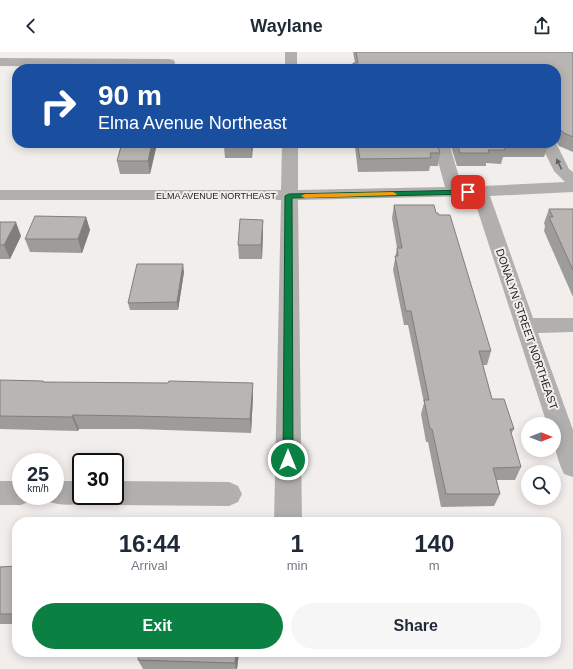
<!DOCTYPE html>
<html lang="en">
<head>
<meta charset="utf-8">
<style>
  body { margin:0; font-family:Helvetica,sans-serif; background:#f6f6f7; color:#1f2937; height:100vh; display:flex; flex-direction:column; font-size:15px; white-space:nowrap }
  * { box-sizing:border-box; margin:0 }
  p { font-size:13px; color:#747a83 }
  .icon { flex:none; width:22px; height:22px; fill:none; stroke:currentColor; stroke-width:2; stroke-linecap:round; stroke-linejoin:round }
  .map { position:relative; flex:1; overflow:hidden }
  .drawer { position:absolute; left:12px; top:465px; width:549px; height:140px; display:flex; flex-direction:column; background:#fff; border-radius:16px; box-shadow:0 2px 10px #0003 }
  .drawer>* { flex:none }
  .banner { position:absolute; left:12px; top:12px; width:549px; height:84px; border-radius:16px; box-shadow:0 2px 10px #0003; background:#1a4fa0; color:#fff; overflow:hidden }
  .needle { width:26px; rotate:90deg }
  .buttons { position:absolute; left:521px; top:365px; display:grid; gap:8px }
  .buttons a { display:grid; place-items:center; width:40px; height:40px; border-radius:50%; background:#fff; box-shadow:0 2px 10px #0003; font-size:20px }
  .speed { position:absolute; left:12px; top:401px; display:flex; gap:8px; font-size:20px; font-weight:700; text-align:center }
  .speed>* { display:grid; place-content:center; width:52px; height:52px; border-radius:50%; background:#fff; box-shadow:0 2px 10px #0003; line-height:1 }
  .speed small { font-size:10px; font-weight:400 }
  .speed .limit { border:2px solid #111; border-radius:6px; background:#fff; color:#111 }
  .pin { position:absolute; display:grid; place-items:center; width:34px; height:34px; color:#fff; margin:-17px; border-radius:8px; box-shadow:0 2px 6px #0006 }
  .me { position:absolute; width:44px; margin:-22px; rotate:0deg; stroke-linejoin:round; filter:drop-shadow(0 0 3px #0008) }
  .turn { display:flex; align-items:center; gap:14px; height:84px; padding:0 20px; font-size:18px }
  .turn .icon { width:52px; height:52px; stroke-width:2.5 }
  .turn b { display:block; font-size:28px; line-height:34px }
  .eta { display:flex; justify-content:space-evenly; align-items:center; height:68px; text-align:center }
  .eta b { font-size:24px; font-weight:700; line-height:28px }
  .button { display:flex; gap:8px; margin-top:auto; padding:8px 20px }
  .button a { flex:1; height:46px; border-radius:24px; background:#0b8043; color:#fff; font-size:16px; font-weight:700; line-height:46px; text-align:center }
  .button a+a { background:#f6f6f7; color:#1f2937 }
  header { display:flex; justify-content:space-between; align-items:center; height:52px; padding:0 20px; background:#fff; font-size:18px; font-weight:700 }
  .map>svg:first-child { display:block }
  .lines { fill:none; stroke-linecap:round; stroke-linejoin:round }
  .street { fill:#b2b0af; fill-rule:evenodd }
  .wall { fill:#9e9c9a }
  .shaded-wall { fill:#817f7d }
  .building { fill:#b8b5b3; stroke:#817f7d }
  .oneway { fill:#62605f }
  .route { fill:#0b8043; stroke:#07532c }
  .slow { fill:#f59e0b }
  .labels { text-anchor:middle; stroke-width:4; stroke-linejoin:round; paint-order:stroke }
  .far-street-label { font-size:9px; fill:#201f1e; stroke:#f1eeec }
  .street-label { font-size:11px; fill:#201f1e; stroke:#f1eeec }
</style>
</head>
<body>
<header><svg class="icon" aria-label="back" viewBox="0 0 24 24"><path d="M15 5l-7 7 7 7"/></svg>Waylane<svg class="icon" aria-label="share" viewBox="0 0 24 24"><path d="M12 15V3M7 8l5-5 5 5M5 13v7h14v-7"/></svg></header>
<div class="map">
<svg width="573" height="617" viewBox="0 0 573 617">
  <rect width="100%" height="100%" fill="#f1eeec"/>
  <g class="lines">
    <!-- street -->
    <g class="street">
      <rect x="285" y="0" width="12" height="17"/>
      <path d="M0,6L169,7L174,8L175,11L174,14L169,15L0,14Z"/>
      <path d="M282,91H298V138L445,135L433,91H449L462,135L565,130L554,119L540,91H556L569,117L573,120V140L490,144L533,266H573V280L538,281L573,378V425L564,422C555,403 554,392 554,372H547L473,144L298,148L302,470H274L281,148H0V138H281Z"/>
      <path d="M0,429H21V444H33L30,449L21,453H0Z"/>
      <path d="M55,429H81V444H93L90,449C76,454 60,454 46,449L43,444H55Z"/>
      <path d="M115,429L229,430L238,434L242,442L238,450L229,454L115,453L106,449L103,444H115Z"/>
    </g>
  </g>
  <!-- wall -->
  <g class="wall">
    <path d="M353,0H573V100L559,94L556,90V17H353V11H355Z"/>
    <path d="M122,91H157L150,122H120L117,109Z"/>
    <path d="M253,91L252,106H225L224,95Z"/>
    <path d="M355,91H437L440,101L438,114H430L429,119L358,120L355,95Z"/>
    <path d="M450,91H548L549,92L544,105H503L501,112L486,111V114H457Z"/>
    <path d="M394,153L436,161L491,299L487,313H483L492,347L514,377L511,382L521,415L515,428H497L500,442L494,454L441,455L428,390H426L421,362L424,351L408,273H404L393,218L397,196L392,166Z"/>
    <path d="M549,157H573V245L544,179L545,174L544,171Z"/>
    <path d="M86,165L90,178L82,201L30,200L25,187Z"/>
    <path d="M263,168V181L262,207H239L238,193Z"/>
    <path d="M0,170L21,184L10,207H0Z"/>
    <path d="M184,220L178,258H130L128,251Z"/>
    <path d="M0,328L43,329L44,330L253,344L251,381L138,377H79L78,379L0,377Z"/>
    <path d="M17,514V572H0V515Z"/>
    <path d="M239,600L237,617H143L138,608Z"/>
  </g>
  <!-- shaded-wall -->
  <g class="shaded-wall">
    <path d="M152,91H157V92L150,122L148,109Z"/>
    <path d="M252,91H253L252,106L251,95Z"/>
    <path d="M86,165L90,178L82,201L78,187Z"/>
    <path d="M263,168V181L262,207L261,193Z"/>
    <path d="M16,170L21,184L10,207L4,193Z"/>
    <path d="M183,212L184,220L178,258L177,250Z"/>
    <path d="M253,331V344L251,381L250,367Z"/>
    <path d="M73,363L79,377L78,379L72,365Z"/>
    <path d="M236,600H239L237,617H236L235,611Z"/>
  </g>
  <!-- building -->
  <g class="building">
    <path d="M356,0H573V85L564,81L560,77H556V17H354L353,11H358Z"/>
    <path d="M122,91H152L148,109H117Z"/>
    <path d="M224,91H252L251,95H224Z"/>
    <path d="M357,91H437L440,101H430L431,106L360,107Z"/>
    <path d="M457,91H548L549,92H502L505,98H488L489,101H460Z"/>
    <path d="M394,153H434L436,161H438L439,163H450L491,299H479L492,347H504L514,377H510L521,415L493,416L500,442H446L432,377H430L424,348H429L411,259H406L395,204H398L397,196H402Z"/>
    <path d="M549,157H573V218L549,165H553Z"/>
    <path d="M35,164L86,165L78,187H25Z"/>
    <path d="M240,167L263,168L261,193H238Z"/>
    <path d="M0,170H16L4,193H0Z"/>
    <path d="M137,212H183L177,250L128,251Z"/>
    <path d="M0,328L43,329V330L168,331L169,329L253,331L250,367L134,364L73,363L72,365L0,364Z"/>
    <path d="M17,514V562H0V515Z"/>
    <path d="M139,600H236L235,611L138,608Z"/>
  </g>
  <!-- one-way arrows -->
  <defs><path id="oneway-solid" d="M-6-.8H1V-3.2L6.5 0L1 3.2V.8H-6Z"/></defs>
  <use class="oneway" href="#oneway-solid" transform="translate(559 112) rotate(-116)"/>
  <!-- route -->
  <path class="route" d="M468,138L470,139V142L292,146L293,408L292,411L288,412L284,411L283,408L285,144L289,142Z"/>
  <!-- slow -->
  <path class="slow" d="M393,140L397,142L396,143L305,146L301,144L305,142Z"/>
  <g class="labels">
    <!-- far-street labels -->
    <g class="far-street-label">
      <text x="216" y="147">ELMA AVENUE NORTHEAST</text>
    </g>
    <!-- street labels -->
    <g class="street-label">
      <text transform="translate(527 277) rotate(71)" y="4">DONALYN STREET NORTHEAST</text>
    </g>
  </g>
</svg>
<div class="buttons">
<a><svg class="needle" viewBox="-14 -14 28 28"><path d="M0-13l5 13h-10z" fill="#e53935"/><path d="M0 13l5-13h-10z" fill="#747a83"/></svg></a>
<a><svg class="icon" aria-label="search" viewBox="0 0 24 24"><circle cx="10" cy="10" r="6"/><path d="M15 15l6 6"/></svg></a>
</div>
<div class="speed"><div>25<small>km/h</small></div><div class="limit">30</div></div>
<div class="pin" style="left:468px;top:140px;background:#d93025"><svg class="icon" aria-label="arrive" viewBox="0 0 24 24"><path d="M6 21V4h12l-3 4 3 4H6"/></svg></div>
<svg class="me" style="left:288px;top:408px" viewBox="-20 -20 40 40"><circle r="17" fill="#0b8043" stroke="#fff" stroke-width="3"/><path d="M0-11L8 9 0 5-8 9z" fill="#fff"/></svg>
<div class="banner">
<div class="turn"><svg class="icon" aria-label="right" viewBox="0 0 24 24"><path d="M7 20v-9h11M14 6l5 5-5 5"/></svg><div><b>90 m</b>Elma Avenue Northeast</div></div>
</div>
<section class="drawer">
<div class="eta">
<div><b>16:44</b><p>Arrival</p></div>
<div><b>1</b><p>min</p></div>
<div><b>140</b><p>m</p></div>
</div>
<div class="button"><a>Exit</a><a>Share</a></div>
</section>
</div>
</body>
</html>
